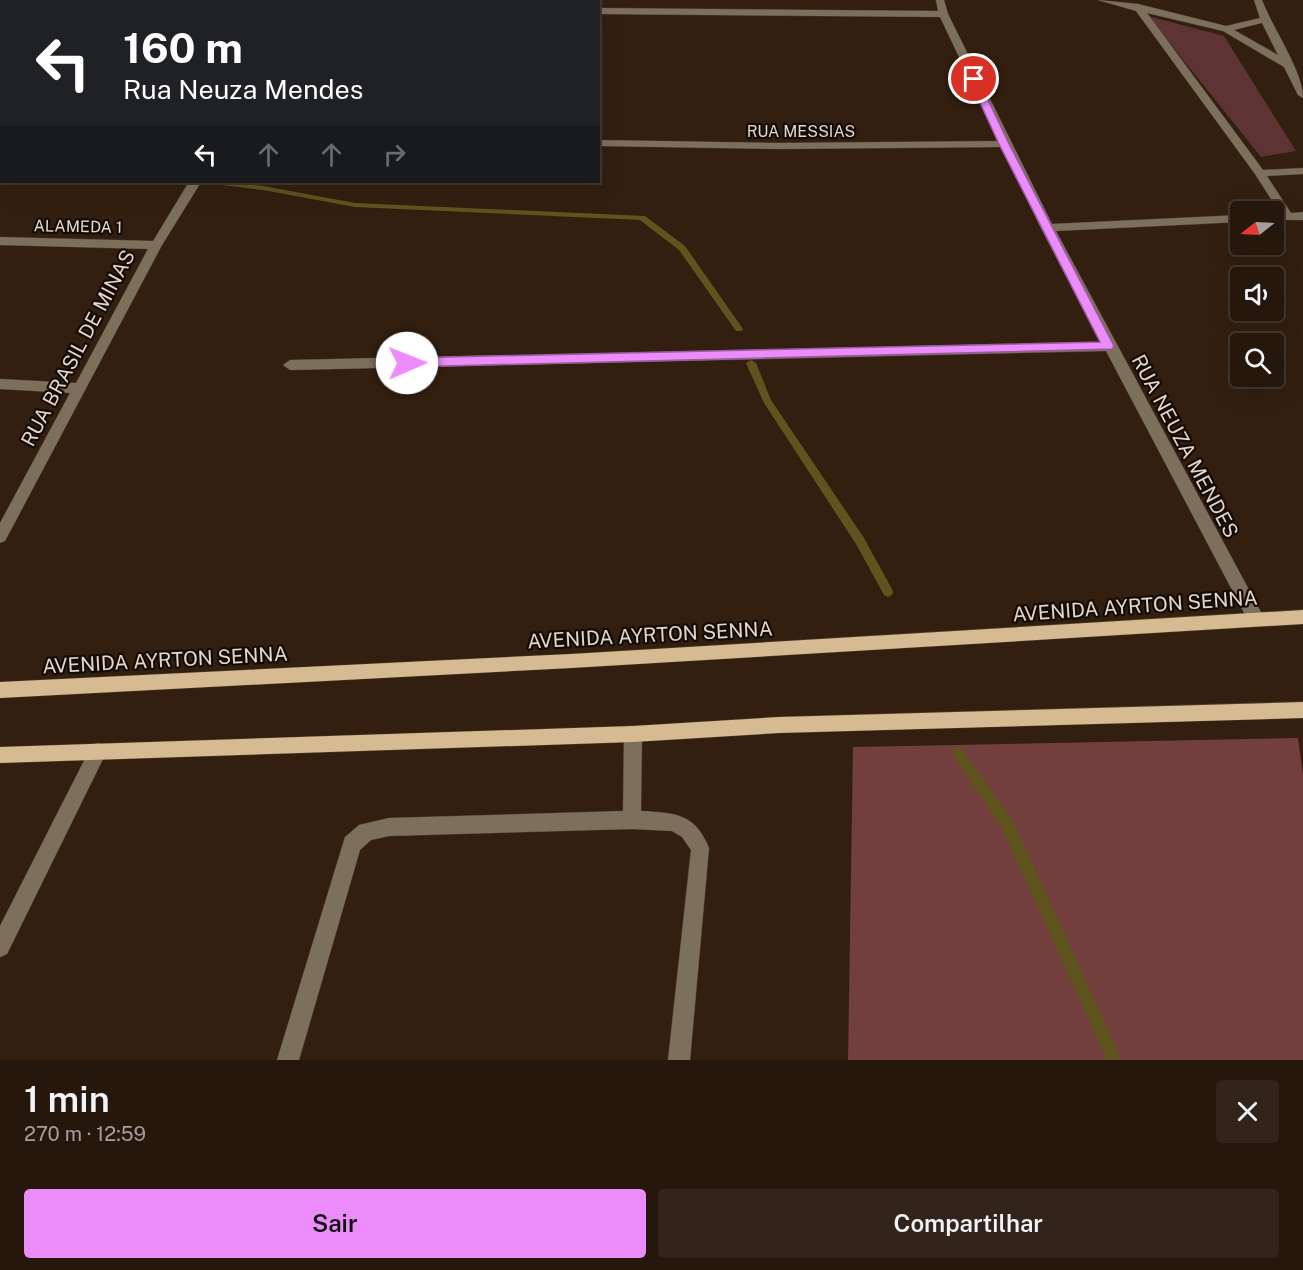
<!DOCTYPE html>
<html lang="pt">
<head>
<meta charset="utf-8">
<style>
  body { margin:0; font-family:"Public Sans",sans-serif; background:#32241a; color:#f1f3f6; height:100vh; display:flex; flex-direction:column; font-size:22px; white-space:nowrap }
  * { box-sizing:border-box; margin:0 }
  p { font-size:20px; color:#a49f9d }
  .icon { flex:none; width:33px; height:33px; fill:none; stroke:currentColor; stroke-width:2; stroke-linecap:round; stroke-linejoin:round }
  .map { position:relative; height:1060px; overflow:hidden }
  .drawer { display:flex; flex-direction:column; background:#26170c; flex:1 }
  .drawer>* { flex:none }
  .guide { position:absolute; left:0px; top:0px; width:600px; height:183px; box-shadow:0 6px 24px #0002,0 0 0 2px #42362d; background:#202124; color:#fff; overflow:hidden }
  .needle { width:39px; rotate:252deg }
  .buttons { position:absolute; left:1230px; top:201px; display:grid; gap:12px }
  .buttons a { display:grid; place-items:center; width:54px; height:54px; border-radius:6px; background:#26170c; box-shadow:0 6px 24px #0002,0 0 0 2px #42362d; font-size:30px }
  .pin { position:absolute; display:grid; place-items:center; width:51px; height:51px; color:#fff; margin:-26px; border:3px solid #fff; border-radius:50%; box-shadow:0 2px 6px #0007 }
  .me { position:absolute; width:66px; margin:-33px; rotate:89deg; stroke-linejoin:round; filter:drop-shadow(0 0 4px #0008) }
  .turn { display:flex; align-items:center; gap:21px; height:126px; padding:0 24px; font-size:27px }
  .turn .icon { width:78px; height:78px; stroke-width:2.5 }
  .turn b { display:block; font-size:42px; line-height:51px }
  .lanes { display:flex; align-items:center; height:57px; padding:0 24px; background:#0003; justify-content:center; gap:30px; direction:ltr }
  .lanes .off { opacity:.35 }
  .round { display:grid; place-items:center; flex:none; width:63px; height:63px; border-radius:6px; background:#32241a }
  .headline { display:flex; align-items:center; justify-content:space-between; height:102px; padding:0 24px }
  h1 { font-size:36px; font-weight:600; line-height:45px }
  .primary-button { display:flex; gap:12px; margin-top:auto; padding:12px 24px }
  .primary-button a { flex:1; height:69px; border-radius:6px; background:#ec8cfa; color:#111; font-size:24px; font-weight:600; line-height:69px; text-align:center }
  .primary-button a+a { background:#32241a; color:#f1f3f6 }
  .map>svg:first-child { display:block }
  .green { fill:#5e3333 }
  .forest { fill:#723e3e }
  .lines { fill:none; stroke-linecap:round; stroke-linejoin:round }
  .stream { fill:#5f541e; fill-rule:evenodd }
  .minor-casing { stroke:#4e3c2e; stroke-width:1 }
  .major-casing { stroke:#4e3c2e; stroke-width:1 }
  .minor { fill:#7c6f5c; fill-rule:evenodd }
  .major { fill:#d6bb92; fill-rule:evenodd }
  .route { fill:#ec8cfa; stroke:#995ba2; stroke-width:1.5 }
  .labels { text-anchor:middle; stroke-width:4.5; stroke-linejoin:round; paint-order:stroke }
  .far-street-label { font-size:16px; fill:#e3d6cd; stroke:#140b05 }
  .street-label { font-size:20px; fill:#e3d6cd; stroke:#140b05 }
</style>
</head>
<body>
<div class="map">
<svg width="1303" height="1060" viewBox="0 0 1303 1060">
  <rect width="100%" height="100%" fill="#321f10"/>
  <!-- green -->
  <path class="green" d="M1148,16L1224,36L1296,151L1261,157Z"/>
  <!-- forest -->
  <path class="forest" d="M1298,738L1303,775V1060H848L853,747Z"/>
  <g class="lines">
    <!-- stream -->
    <g class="stream">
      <path d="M211,182H230L263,186L355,203L645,216L685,246L743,329L742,331H736L679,250L640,220L355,207L263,190L215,184Z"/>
      <path d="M751,360L756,363L771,400L864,538L892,589L893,592L892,595L888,597L884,595L856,544L764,403L746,363Z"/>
      <path d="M958,747L962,749L1012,819L1122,1060H1107L1002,829L954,757L952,753L954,749Z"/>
    </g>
    <!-- minor casing -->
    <g class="minor-casing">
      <g id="minor">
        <path d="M119,0H127L118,2Z"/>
        <path d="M310,0H318L319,2H309Z"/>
        <path d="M485,0H493L484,2Z"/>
        <path d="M936,0H944L948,14L1052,224L1240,215V222L1056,231L1262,614L1264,619L1262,624L1256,626L1250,624L1106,351L290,370L283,365L290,360L1101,342L1041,228L1002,147L779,149L598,146V140L779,143L999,141L940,17L598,14V8L938,11Z"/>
        <path d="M1098,0L1138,4L1226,26L1260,18L1254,0H1262C1273,29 1303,71 1303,98L1298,95L1284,67L1223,31L1147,13L1263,170L1303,168V174L1267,176L1291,213L1303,212V220H1274V214L1280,213L1255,174L1136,11ZM1262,23L1278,55L1234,30Z"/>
        <rect x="0" y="8" width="2" height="6"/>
        <path d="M189,182H201L162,245L5,541L0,543V523L70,393L0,389V379L76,383L148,249L0,245V237L153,241Z"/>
        <path d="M633,726L639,728L642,734L641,811C675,813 695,813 709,848L690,1060H668L691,850L682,837L672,831L632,829L389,836L371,840L360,850L299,1060H277L345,837L359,825L389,818L623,811L624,734L627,728Z"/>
        <path d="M98,743L104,745L107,751L104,757L7,954L0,957V926L92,745Z"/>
      </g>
    </g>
    <!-- major casing -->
    <g class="major-casing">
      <g id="major">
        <path d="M1303,610V624L571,668L0,698V682L571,654Z"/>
        <path d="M1303,702V718L779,733L633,742L0,763V747L633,726L779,717Z"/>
      </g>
    </g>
    <!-- minor -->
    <use href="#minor" class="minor"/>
    <!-- major -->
    <use href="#major" class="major"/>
  </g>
  <!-- route -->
  <path class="route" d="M970,77L978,79L1009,144L1114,346L1112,349L407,367L401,363L407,358L1100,342L999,144L969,79Z"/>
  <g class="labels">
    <!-- far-street labels -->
    <g class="far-street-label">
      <text x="801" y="137">RUA MESSIAS</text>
      <text transform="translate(78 226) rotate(1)" y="6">ALAMEDA 1</text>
    </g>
    <!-- street labels -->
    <g class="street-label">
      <text transform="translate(78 348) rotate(-62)" y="7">RUA BRASIL DE MINAS</text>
      <text transform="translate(1185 446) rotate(62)" y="7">RUA NEUZA MENDES</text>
      <text transform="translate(1135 606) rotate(-4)" y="7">AVENIDA AYRTON SENNA</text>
      <text transform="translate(650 635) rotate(-3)" y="7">AVENIDA AYRTON SENNA</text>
      <text transform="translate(165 660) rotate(-3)" y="7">AVENIDA AYRTON SENNA</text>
    </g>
  </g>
</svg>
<div class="buttons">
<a><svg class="needle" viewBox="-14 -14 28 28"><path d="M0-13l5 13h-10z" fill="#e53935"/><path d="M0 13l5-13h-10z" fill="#a49f9d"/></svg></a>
<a><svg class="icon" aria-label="sound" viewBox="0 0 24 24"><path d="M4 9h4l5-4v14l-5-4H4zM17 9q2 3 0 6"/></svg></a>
<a><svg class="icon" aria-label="search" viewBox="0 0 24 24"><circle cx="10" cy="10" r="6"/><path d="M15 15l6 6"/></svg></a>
</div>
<div class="pin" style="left:974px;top:79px;background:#d93025"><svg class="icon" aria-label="arrive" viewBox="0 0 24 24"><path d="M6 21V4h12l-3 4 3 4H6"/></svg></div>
<svg class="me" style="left:407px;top:363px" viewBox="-20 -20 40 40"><circle r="19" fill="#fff"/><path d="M0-13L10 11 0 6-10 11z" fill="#ec8cfa"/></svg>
<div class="guide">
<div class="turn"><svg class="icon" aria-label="left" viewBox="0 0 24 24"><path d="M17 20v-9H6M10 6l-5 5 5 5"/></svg><div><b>160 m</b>Rua Neuza Mendes</div></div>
<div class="lanes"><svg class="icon" aria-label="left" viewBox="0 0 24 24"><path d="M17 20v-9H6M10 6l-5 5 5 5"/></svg><svg class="icon off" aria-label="ahead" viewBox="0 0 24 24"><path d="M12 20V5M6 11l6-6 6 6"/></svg><svg class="icon off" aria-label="ahead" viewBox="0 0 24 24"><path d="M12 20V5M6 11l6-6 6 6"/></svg><svg class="icon off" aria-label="right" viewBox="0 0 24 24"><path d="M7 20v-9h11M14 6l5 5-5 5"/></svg></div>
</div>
</div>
<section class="drawer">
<div class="headline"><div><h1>1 min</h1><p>270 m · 12:59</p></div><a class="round"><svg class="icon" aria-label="close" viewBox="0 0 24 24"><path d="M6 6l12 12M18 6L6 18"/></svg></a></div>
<div class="primary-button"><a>Sair</a><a>Compartilhar</a></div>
</section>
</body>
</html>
